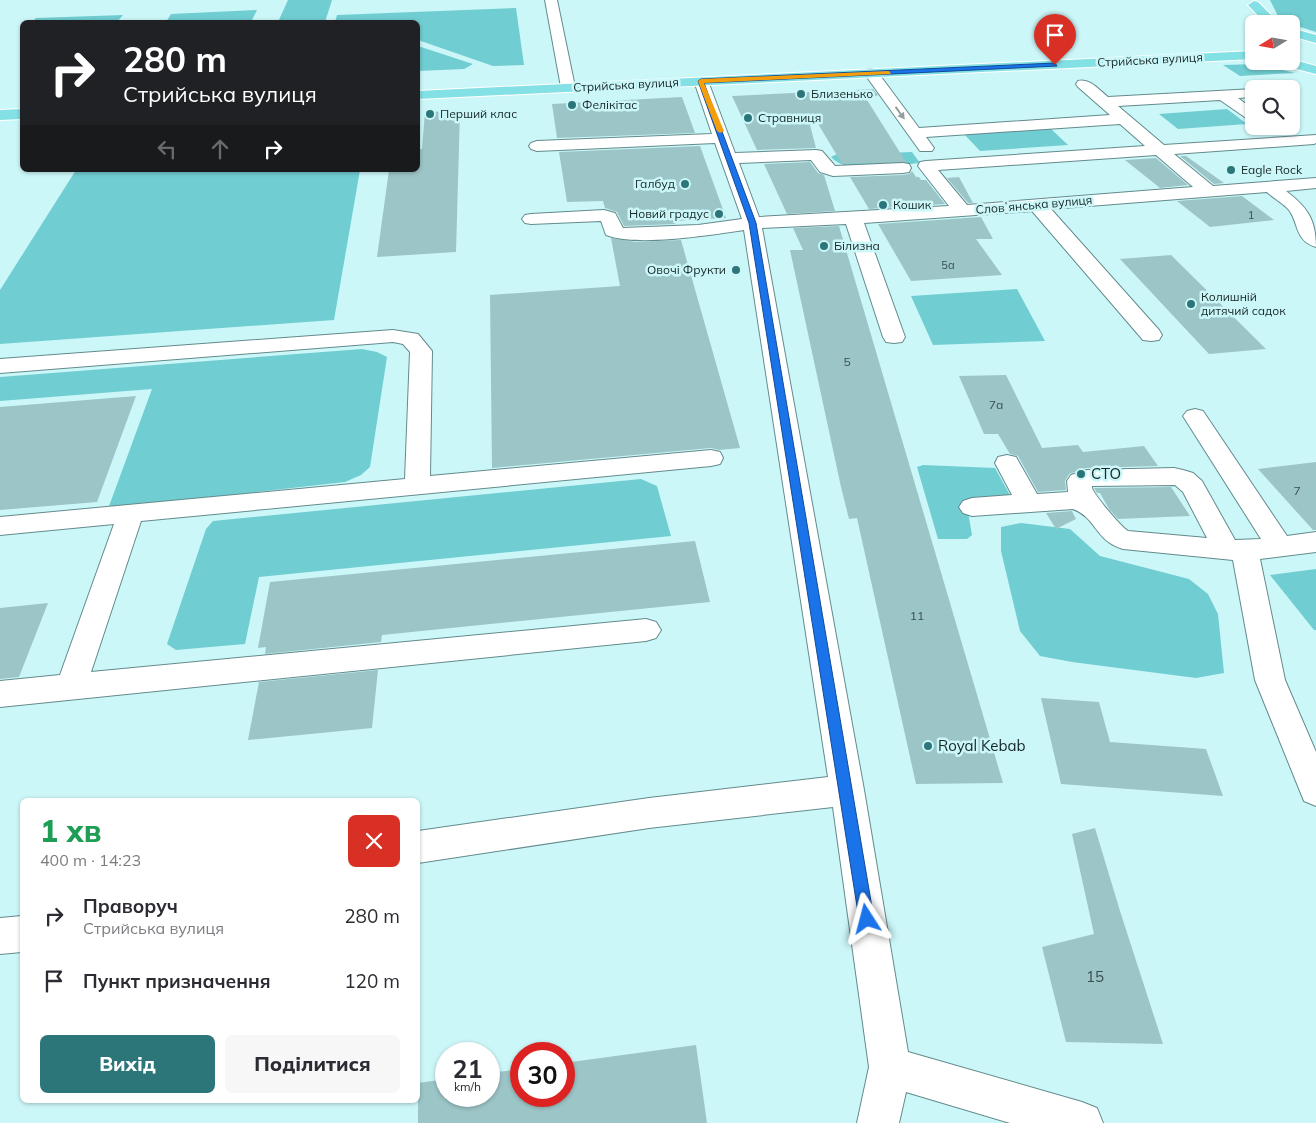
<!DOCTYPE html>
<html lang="uk">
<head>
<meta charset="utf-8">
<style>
  body { margin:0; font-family:Mulish,sans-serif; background:#f7f7f7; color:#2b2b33; height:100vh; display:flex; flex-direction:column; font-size:19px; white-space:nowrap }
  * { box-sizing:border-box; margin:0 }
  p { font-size:16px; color:#7c7c81 }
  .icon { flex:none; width:28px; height:28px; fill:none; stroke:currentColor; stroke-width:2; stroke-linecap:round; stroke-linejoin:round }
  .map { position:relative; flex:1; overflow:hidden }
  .side { position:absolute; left:20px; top:798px; width:400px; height:305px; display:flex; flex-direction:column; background:#fff; border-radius:8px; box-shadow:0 1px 4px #0004 }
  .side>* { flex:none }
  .banner { position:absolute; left:20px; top:20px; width:400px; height:152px; border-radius:8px; box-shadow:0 1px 4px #0004; background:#202124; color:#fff; overflow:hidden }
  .needle { width:32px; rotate:259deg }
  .buttons { position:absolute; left:1245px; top:15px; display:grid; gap:10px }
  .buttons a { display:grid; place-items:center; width:55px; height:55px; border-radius:8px; background:#fff; box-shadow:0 1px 4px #0004; font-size:25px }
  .speed { position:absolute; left:435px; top:1042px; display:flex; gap:10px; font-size:25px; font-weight:700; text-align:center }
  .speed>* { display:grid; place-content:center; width:65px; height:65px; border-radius:50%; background:#fff; box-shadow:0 1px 4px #0004; line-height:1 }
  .speed small { font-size:12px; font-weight:400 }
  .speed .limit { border:8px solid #d22; background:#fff; color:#111 }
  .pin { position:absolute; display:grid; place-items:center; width:42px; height:42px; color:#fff; margin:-51px -21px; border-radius:50% 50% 50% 0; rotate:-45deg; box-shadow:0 0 5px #0007 }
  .pin .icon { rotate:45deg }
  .me { position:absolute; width:55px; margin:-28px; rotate:351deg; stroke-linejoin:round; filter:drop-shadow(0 0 4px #0008) }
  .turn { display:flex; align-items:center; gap:18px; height:105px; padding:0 20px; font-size:22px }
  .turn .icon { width:65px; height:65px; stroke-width:2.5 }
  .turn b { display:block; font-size:35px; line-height:42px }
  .lanes { display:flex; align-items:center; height:48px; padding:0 20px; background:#0003; justify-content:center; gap:25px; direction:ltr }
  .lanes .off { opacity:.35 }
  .round { display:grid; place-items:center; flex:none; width:52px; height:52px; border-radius:8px; background:#f7f7f7 }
  .summary { display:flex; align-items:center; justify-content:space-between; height:85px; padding:0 20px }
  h1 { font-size:30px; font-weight:800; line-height:38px; color:#1e9e55 }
  .button { display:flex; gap:10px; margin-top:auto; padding:10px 20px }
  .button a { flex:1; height:58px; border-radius:8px; background:#2c767a; color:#fff; font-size:20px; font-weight:800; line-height:58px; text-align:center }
  .button a+a { background:#f7f7f7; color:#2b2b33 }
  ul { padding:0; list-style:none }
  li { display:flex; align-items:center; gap:15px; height:65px; padding:0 20px }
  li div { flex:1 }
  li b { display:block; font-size:19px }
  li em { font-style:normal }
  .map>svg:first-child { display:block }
  .green { fill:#70cdd1 }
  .building { fill:#9cc5c7 }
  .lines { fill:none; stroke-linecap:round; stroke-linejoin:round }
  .minor-casing { stroke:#638a8c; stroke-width:2 }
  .major-casing { stroke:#fff; stroke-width:2 }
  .minor { fill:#fff; fill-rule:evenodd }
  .major { fill:#83e0e5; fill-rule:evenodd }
  .oneway { fill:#969d9e }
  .route { fill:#1a73e8; stroke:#114b97 }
  .slow { fill:#f59e0b }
  .poi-dot { fill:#2c767a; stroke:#ccf7f9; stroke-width:2 }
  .labels { text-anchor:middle; stroke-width:5; stroke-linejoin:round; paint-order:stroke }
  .far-number-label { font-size:11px; fill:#384e4f }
  .far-street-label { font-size:12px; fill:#162627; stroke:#ccf7f9 }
  .far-poi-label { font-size:12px; fill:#162627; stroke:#ccf7f9; text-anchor:start }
  .number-label { font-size:12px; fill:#384e4f }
  .poi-label { font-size:15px; fill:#162627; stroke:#ccf7f9; text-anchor:start }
  .near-number-label { font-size:15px; fill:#384e4f }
</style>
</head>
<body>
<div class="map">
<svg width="1316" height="1123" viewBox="0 0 1316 1123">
  <rect width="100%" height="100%" fill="#ccf7f9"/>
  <!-- green -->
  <g class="green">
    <path d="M288,0H332L325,22H278Z"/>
    <path d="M1270,0H1316V32L1294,25L1286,16H1278Z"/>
    <path d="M516,8L524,65L493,66L418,40V22H335L337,15Z"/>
    <path d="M257,10L251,22H166L171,14Z"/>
    <path d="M123,15L117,22H32L36,18Z"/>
    <path d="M418,46L473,64L464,69L418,71Z"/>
    <path d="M1257,64L1295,73L1240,76L1223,65Z"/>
    <path d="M1227,109L1247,124L1178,129L1159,114Z"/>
    <path d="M1050,128L1068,145L980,151L964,134Z"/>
    <path d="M912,152L920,163C895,165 850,177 831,157L835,155Z"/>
    <path d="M76,170H360L334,320L0,344V290Z"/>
    <path d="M1017,289L1045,341L933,345L911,296Z"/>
    <path d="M362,349L377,352L387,357L370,467L361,475L345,482L108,509L152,389L0,401V377Z"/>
    <path d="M923,465L995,468L1011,497L967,506L972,535L967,539H938L917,467Z"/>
    <path d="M641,479L657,486L671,536L259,577L245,644L176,650L167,644L206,529L213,521Z"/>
    <path d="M1021,523L1070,529L1100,556L1189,579L1208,594L1218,614L1224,673L1196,678L1072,662L1040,656L1020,631L1001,551V527Z"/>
    <path d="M1316,569V630H1314L1270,575Z"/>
  </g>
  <!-- building -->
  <g class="building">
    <path d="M873,89L878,95L867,100L906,162L842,164L817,122L810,125L816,148L757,150L732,96Z"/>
    <path d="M682,97L695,133L557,138L552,104Z"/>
    <path d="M460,111L456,252L377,257L389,170H418V149H422L425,112Z"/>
    <path d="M700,146L726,218L675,221L676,224L624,226L617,212L605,208L603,201L567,202L559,152Z"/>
    <path d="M1180,156H1186L1224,183L1214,184Z"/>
    <path d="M1156,158L1188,185L1160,188L1125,160Z"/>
    <path d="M810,162L818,173L824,175L835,211L787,214L764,164Z"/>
    <path d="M912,171L916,177H919L921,180H926L945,204L869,209L850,177L903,175L909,174Z"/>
    <path d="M959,177L973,203H968L947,178Z"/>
    <path d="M1242,196L1274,220L1210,227L1177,201Z"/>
    <path d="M981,217L993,239H976L1002,275L911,281L878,224Z"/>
    <path d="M839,226L925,518L1003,783L916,784L857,518L849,519L841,487L790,250H803L793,228Z"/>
    <path d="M611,238L636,242L681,240L740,448L719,450L711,448L492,468L490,295L620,286Z"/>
    <path d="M1171,255L1266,349L1209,354L1120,259Z"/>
    <path d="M1006,375L1042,448L1078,445L1083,452L1144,446L1158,466L1086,468L1069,474L1065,481L1066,490L1038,492L1018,456L1010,454L998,434H984L959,376Z"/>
    <path d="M136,396L97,502L0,510V407Z"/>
    <path d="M1316,462V530H1313L1258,469Z"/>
    <path d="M1171,487L1190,516L1118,519L1109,509L1100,493H1097L1094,488Z"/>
    <path d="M1072,511L1076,519L1056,529L1046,513Z"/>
    <path d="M695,541L710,602L382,635L381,642L265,654L266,647L258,648L270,582Z"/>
    <path d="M48,603L19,677L0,679V608Z"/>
    <path d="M378,670L372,728L248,740L259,682Z"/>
    <path d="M1041,698L1099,702L1110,742L1206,749L1223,796L1061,784Z"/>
    <path d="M1095,828L1120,911L1163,1044L1066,1042L1042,947L1094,934L1072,834Z"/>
    <path d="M696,1045L707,1123H418V1083L446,1079V1096H489V1073L521,1069V1096H564V1063Z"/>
  </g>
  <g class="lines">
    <!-- minor casing -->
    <g class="minor-casing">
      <g id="minor">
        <path d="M545,0H557L575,87L573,90H563L561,87Z"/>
        <path d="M871,69L876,70L919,128L1110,115L1078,87L1076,84L1078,81C1090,78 1099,90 1108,97L1254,89H1255L1254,97L1238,98L1254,110V122L1249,120L1220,100L1118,106L1164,145L1316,135V143L1314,144L1174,154L1213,186L1316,178V188L1286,191C1307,207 1316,219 1316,247C1295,241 1299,224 1289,210C1283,203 1273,198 1267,192L1051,209L1159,330L1162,335L1159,340L1151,341L1143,340L1032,211L864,223L905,337L902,342L894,343L886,342L883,337L846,224L762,228L864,790L908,1052L1082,1102L1097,1108L1103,1123H1010L906,1092L899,1123H857L869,1067L833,807L649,828L418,863V831L649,798L828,777L744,230C710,235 637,247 606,235L601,221L531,224L525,223L522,219L525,215L531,214L604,210L615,213L623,228L698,225L742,219L715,143L537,151L531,149L529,146L531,143L537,141L712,134L694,81L696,78H706L708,81L735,153L816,150L822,151L835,166L903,163L909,164L911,168L909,172L903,173L833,176L820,172L811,160L739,163L759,217L949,206L918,166L920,162L926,161L1145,146L1120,124L926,137L934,148L932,151H920L864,73L866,70ZM1156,155L1193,187L967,205L938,170Z"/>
        <path d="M393,330L418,334L432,351L430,476L711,450L720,452L723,458L720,464L711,466L141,521L91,672L646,619L656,622L661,630L656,638L646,641L0,707V681L60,675L114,524L0,535V517L405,479L410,352L403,344L393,342L0,373V359Z"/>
        <path d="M1195,409L1203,411L1287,536L1316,532V552L1260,559L1285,680L1316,752V806L1304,801L1255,680L1233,560L1123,549C1095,541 1097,518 1073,509L972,516L963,513L959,507L963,501L972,498L1012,495L995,463L998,457L1007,455L1016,457L1037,494L1068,492L1067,481L1071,475L1087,470L1174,468L1183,470L1193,473L1202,481L1235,540L1261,539L1183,416L1187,411ZM1175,485L1183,492L1207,538L1128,531C1121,527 1095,496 1092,488V486Z"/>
        <path d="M22,916V952L0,954V918Z"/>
      </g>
    </g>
    <!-- major casing -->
    <g class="major-casing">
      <g id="major">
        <path d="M1254,1L1258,2L1280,24H1266L1248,5Z"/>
        <path d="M1291,28L1316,35V43L1291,36Z"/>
        <path d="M1254,51V59L418,99V91Z"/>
        <path d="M1291,59L1316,66V74L1277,64L1275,61H1291Z"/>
        <path d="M22,109V119L0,120V110Z"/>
      </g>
    </g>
    <!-- minor -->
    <use href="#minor" class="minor"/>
    <!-- major -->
    <use href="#major" class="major"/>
  </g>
  <!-- one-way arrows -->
  <defs><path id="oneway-solid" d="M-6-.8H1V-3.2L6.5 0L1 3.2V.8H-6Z" transform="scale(1.25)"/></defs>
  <use class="oneway" href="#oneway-solid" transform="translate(900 113) rotate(54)"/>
  <!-- route -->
  <path class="route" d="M1055,63L1057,66L704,83L756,223L874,919L872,924L867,926L861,924L859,919L749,223L698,81L701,79Z"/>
  <!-- slow -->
  <path class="slow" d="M889,71L891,74L704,83L724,131L720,133L717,131L698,81L701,79Z"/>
  <!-- markers -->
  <g class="poi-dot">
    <circle cx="801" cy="94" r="5"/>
    <circle cx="572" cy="105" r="5"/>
    <circle cx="430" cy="114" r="5"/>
    <circle cx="748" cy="118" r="5"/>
    <circle cx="1231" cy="170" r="5"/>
    <circle cx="685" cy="184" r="5"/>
    <circle cx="883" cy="205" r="5"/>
    <circle cx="719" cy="214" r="5"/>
    <circle cx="824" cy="246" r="5"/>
    <circle cx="736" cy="270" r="5"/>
    <circle cx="1191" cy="304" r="5"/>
    <circle cx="1081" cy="474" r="5"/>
    <circle cx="928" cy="746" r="5"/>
  </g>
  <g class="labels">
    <!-- far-number labels -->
    <g class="far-number-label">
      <text x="1251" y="219">1</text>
      <text x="948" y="269">5а</text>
    </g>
    <!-- far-street labels -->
    <g class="far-street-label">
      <text transform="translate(1150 60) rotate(-3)" y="4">Стрийська вулиця</text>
      <text transform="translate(626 85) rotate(-3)" y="4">Стрийська вулиця</text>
      <text transform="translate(1034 205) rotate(-5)" y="4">Словʼянська вулиця</text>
    </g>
    <!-- far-poi labels -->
    <g class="far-poi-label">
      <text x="811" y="98">Близенько</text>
      <text x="582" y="109">Фелікітас</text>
      <text x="440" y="118">Перший клас</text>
      <text x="758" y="122">Стравниця</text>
      <text x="1241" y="174">Eagle Rock</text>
      <text x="675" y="188" text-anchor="end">Галбуд</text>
      <text x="893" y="209">Кошик</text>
      <text x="709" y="218" text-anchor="end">Новий градус</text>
      <text x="834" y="250">Білизна</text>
      <text x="726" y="274" text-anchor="end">Овочі Фрукти</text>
      <text x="1201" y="301">Колишній<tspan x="1201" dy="14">дитячий садок</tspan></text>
    </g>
    <!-- number labels -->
    <g class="number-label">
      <text x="847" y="366">5</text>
      <text x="996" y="409">7а</text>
      <text x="1297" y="495">7</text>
      <text x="917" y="620">11</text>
    </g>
    <!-- poi labels -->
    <g class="poi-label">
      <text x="1091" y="479">СТО</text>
      <text x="938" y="751">Royal Kebab</text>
    </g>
    <!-- near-number labels -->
    <g class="near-number-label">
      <text x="1095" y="982">15</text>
    </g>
  </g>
</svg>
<div class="buttons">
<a><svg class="needle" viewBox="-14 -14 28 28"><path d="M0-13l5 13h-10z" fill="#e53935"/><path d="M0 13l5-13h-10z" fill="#7c7c81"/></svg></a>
<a><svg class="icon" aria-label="search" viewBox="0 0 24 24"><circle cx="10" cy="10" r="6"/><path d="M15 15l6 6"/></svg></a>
</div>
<div class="speed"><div>21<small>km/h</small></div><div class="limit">30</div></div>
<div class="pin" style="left:1055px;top:65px;background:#d93025"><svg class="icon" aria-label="arrive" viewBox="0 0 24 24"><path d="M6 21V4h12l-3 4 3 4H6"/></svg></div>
<svg class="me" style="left:867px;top:919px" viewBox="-20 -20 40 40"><path d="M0-17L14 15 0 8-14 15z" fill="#1a73e8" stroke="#fff" stroke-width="4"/></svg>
<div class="banner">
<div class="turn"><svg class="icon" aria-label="right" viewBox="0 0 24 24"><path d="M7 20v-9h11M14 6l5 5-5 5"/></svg><div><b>280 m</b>Стрийська вулиця</div></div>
<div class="lanes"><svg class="icon off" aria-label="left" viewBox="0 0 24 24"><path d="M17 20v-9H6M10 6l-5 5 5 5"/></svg><svg class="icon off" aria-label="ahead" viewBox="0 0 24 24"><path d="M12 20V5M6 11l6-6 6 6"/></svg><svg class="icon" aria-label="right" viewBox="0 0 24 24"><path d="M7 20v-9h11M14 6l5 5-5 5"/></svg></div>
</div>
<section class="side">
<div class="summary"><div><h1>1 хв</h1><p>400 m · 14:23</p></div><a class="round" style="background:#d93025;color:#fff"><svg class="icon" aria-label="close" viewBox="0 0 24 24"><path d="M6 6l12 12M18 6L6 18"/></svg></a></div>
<ul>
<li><svg class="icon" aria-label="right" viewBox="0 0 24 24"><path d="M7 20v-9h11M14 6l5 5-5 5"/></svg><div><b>Праворуч</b><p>Стрийська вулиця</p></div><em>280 m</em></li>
<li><svg class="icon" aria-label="arrive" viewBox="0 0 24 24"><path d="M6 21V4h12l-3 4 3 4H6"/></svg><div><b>Пункт призначення</b></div><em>120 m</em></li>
</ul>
<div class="button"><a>Вихід</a><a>Поділитися</a></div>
</section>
</div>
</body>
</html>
